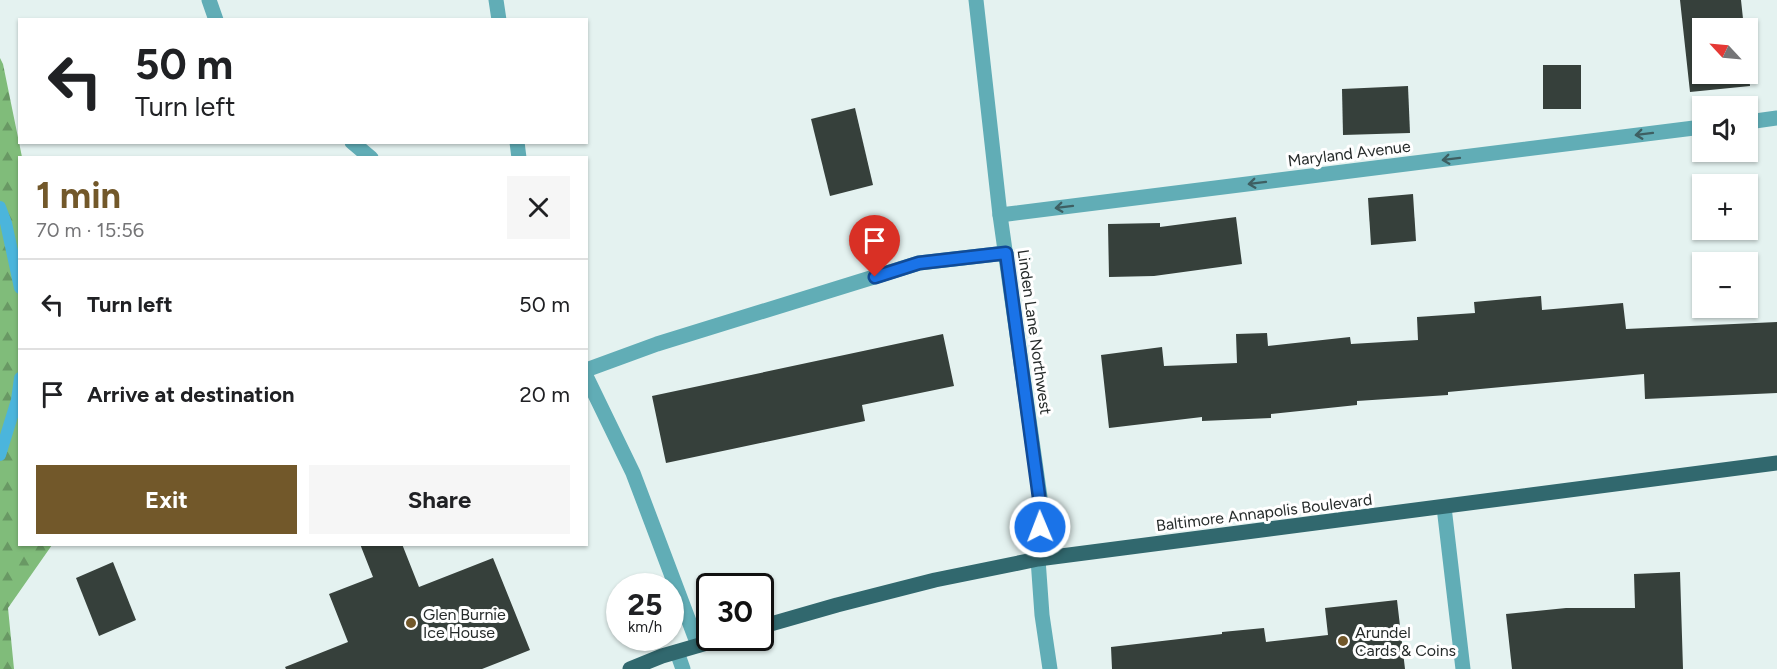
<!DOCTYPE html>
<html lang="en">
<head>
<meta charset="utf-8">
<style>
  body { margin:0; font-family:Figtree,sans-serif; background:#f6f6f6; color:#202124; height:100vh; display:flex; flex-direction:column; font-size:22px; white-space:nowrap }
  * { box-sizing:border-box; margin:0 }
  p { font-size:20px; color:#757577 }
  .icon { flex:none; width:33px; height:33px; fill:none; stroke:currentColor; stroke-width:2; stroke-linecap:round; stroke-linejoin:round }
  .map { position:relative; flex:1; overflow:hidden }
  .panel { position:absolute; left:18px; top:156px; width:570px; height:390px; display:flex; flex-direction:column; background:#fff; border-radius:0px; box-shadow:0 2px 4px #0004 }
  .panel>* { flex:none }
  .top-card { position:absolute; left:18px; top:18px; width:570px; height:126px; border-radius:0px; box-shadow:0 2px 4px #0004; background:#fff; color:#202124; overflow:hidden }
  .needle { width:39px; rotate:296deg }
  .fabs { position:absolute; left:1692px; top:18px; display:grid; gap:12px }
  .fabs a { display:grid; place-items:center; width:66px; height:66px; border-radius:0px; background:#fff; box-shadow:0 2px 4px #0004; font-size:30px }
  .speed { position:absolute; left:606px; top:573px; display:flex; gap:12px; font-size:30px; font-weight:700; text-align:center }
  .speed>* { display:grid; place-content:center; width:78px; height:78px; border-radius:50%; background:#fff; box-shadow:0 2px 4px #0004; line-height:1 }
  .speed small { font-size:15px; font-weight:400 }
  .speed .limit { border:3px solid #111; border-radius:9px; background:#fff; color:#111 }
  .pin { position:absolute; display:grid; place-items:center; width:51px; height:51px; color:#fff; margin:-62px -26px; border-radius:50% 50% 50% 0; rotate:-45deg; box-shadow:0 0 6px #0007 }
  .pin .icon { rotate:45deg }
  .me { position:absolute; width:66px; margin:-33px; rotate:359deg; stroke-linejoin:round; filter:drop-shadow(0 0 4px #0008) }
  .turn { display:flex; align-items:center; gap:21px; height:126px; padding:0 18px; font-size:27px }
  .turn .icon { width:78px; height:78px; stroke-width:2.5 }
  .turn b { display:block; font-size:42px; line-height:51px }
  .round { display:grid; place-items:center; flex:none; width:63px; height:63px; border-radius:0px; background:#f6f6f6 }
  .overview { display:flex; align-items:center; justify-content:space-between; height:102px; padding:0 18px }
  h1 { font-size:36px; font-weight:700; line-height:45px; color:#72582a }
  .button { display:flex; gap:12px; margin-top:auto; padding:12px 18px }
  .button a { flex:1; height:69px; border-radius:0px; background:#72582a; color:#fff; font-size:24px; font-weight:700; line-height:69px; text-align:center }
  .button a+a { background:#f6f6f6; color:#202124 }
  ul { padding:0; list-style:none }
  li { display:flex; align-items:center; gap:18px; height:90px; padding:0 18px; border-top:2px solid #e0e0e0 }
  li div { flex:1 }
  li b { display:block; font-size:22px }
  li em { font-style:normal }
  .map>svg:first-child { display:block }
  .forest { fill:url(#forest-firs) }
  .lines { fill:none; stroke-linecap:round; stroke-linejoin:round }
  .stream { stroke:#4bb5dc; stroke-width:12 }
  .building { fill:#36403b }
  .minor { stroke:#61adb6; stroke-width:15 }
  .major { stroke:#31686e; stroke-width:15 }
  .oneway { stroke:#3e5f62 }
  .route-casing { stroke:#114b97; stroke-width:15 }
  .route { stroke:#1a73e8; stroke-width:10 }
  .poi-dot { fill:#72582a; stroke:#fff; stroke-width:2 }
  .labels { text-anchor:middle; stroke-width:6; stroke-linejoin:round; paint-order:stroke }
  .street-label { font-size:16px; fill:#262b2a; stroke:#fff }
  .poi-label { font-size:16px; fill:#262b2a; stroke:#fff; text-anchor:start }
</style>
</head>
<body>
<div class="map">
<svg width="1777" height="669" viewBox="0 0 1777 669">
  <defs>
    <pattern id="forest-firs" width="22" height="20" patternUnits="userSpaceOnUse" patternTransform="scale(1.5)"><rect width="22" height="20" fill="#80bc7a"/><path d="M5 1l3.5 6h-7zM16 11l3.5 6h-7z" fill="#699964"/></pattern>
  </defs>
  <rect width="100%" height="100%" fill="#e4f2f0"/>
  <!-- forest -->
  <path class="forest" d="M0,58L3,64L22,157L20,158V544L52,545L8,608L14,669H0Z"/>
  <g class="lines">
    <!-- stream -->
    <g class="stream">
      <path d="M0,207L6,223L20,288"/>
      <path d="M0,455L17,400L20,378"/>
    </g>
  </g>
  <!-- building -->
  <g class="building">
    <path d="M1680,0H1741L1744,28H1702V74H1748V59L1750,86L1690,92Z"/>
    <rect x="1543" y="65" width="38" height="44"/>
    <path d="M1408,86L1410,133L1343,135L1342,89Z"/>
    <path d="M855,108L873,185L830,196L811,119Z"/>
    <path d="M1413,194L1416,241L1371,245L1368,198Z"/>
    <path d="M1236,217L1242,264L1154,276L1109,277L1108,224L1160,223V227Z"/>
    <path d="M1541,296L1542,310L1623,303L1626,329L1777,322V393L1645,399L1644,374L1448,392V395L1357,401V405L1271,414V418L1202,421V417L1109,428L1101,355L1162,347L1164,366L1237,363L1236,334L1267,333L1268,346L1350,337L1351,344L1418,340L1417,317L1475,313L1474,302Z"/>
    <path d="M943,334L954,386L862,405L865,421L666,463L652,396Z"/>
    <path d="M360,544H402L419,587L493,558L530,650L482,669H286L285,667L348,642L329,594L373,577Z"/>
    <path d="M113,562L136,620L99,636L76,578Z"/>
    <path d="M1680,572L1683,669H1512L1506,614L1566,608H1635L1634,574Z"/>
    <path d="M1397,600L1405,669H1112L1111,647L1222,634V632L1264,628L1266,642L1328,635L1325,608Z"/>
  </g>
  <g class="lines">
    <!-- minor -->
    <g class="minor">
      <path d="M209,0L216,20"/>
      <path d="M496,0L499,20"/>
      <path d="M976,0L1000,215L1042,511L1038,559L1042,615L1050,669"/>
      <path d="M1748,122L1777,118"/>
      <path d="M352,142L371,158"/>
      <path d="M517,142L519,158"/>
      <path d="M1000,215L1702,127"/>
      <path d="M586,370L657,344L919,263L1006,253"/>
      <path d="M586,376L633,473L698,645"/>
      <path d="M1444,507L1463,669"/>
      <path d="M677,652L683,669"/>
    </g>
    <!-- major -->
    <g class="major">
      <path d="M760,627L837,605L935,580L1038,559L1777,463"/>
      <path d="M630,669L662,656L724,638"/>
    </g>
  </g>
  <!-- one-way arrows -->
  <defs><path id="oneway-shaft" d="M-6 0H5M1.5-3L5.5 0L1.5 3" fill="none" stroke-width="1.6" stroke-linecap="round" stroke-linejoin="round" transform="scale(1.5)"/></defs>
  <g class="oneway">
    <use href="#oneway-shaft" transform="translate(1644 134) rotate(173)"/>
    <use href="#oneway-shaft" transform="translate(1451 159) rotate(173)"/>
    <use href="#oneway-shaft" transform="translate(1257 183) rotate(173)"/>
    <use href="#oneway-shaft" transform="translate(1064 207) rotate(173)"/>
  </g>
  <g class="lines">
    <!-- route casing -->
    <g class="route-casing">
      <path id="route" d="M875,277L919,263L1006,253L1041,511L1040,527"/>
    </g>
    <!-- route -->
    <use href="#route" class="route"/>
  </g>
  <!-- markers -->
  <g class="poi-dot">
    <circle cx="411" cy="623" r="6"/>
    <circle cx="1343" cy="641" r="6"/>
  </g>
  <g class="labels">
    <!-- street labels -->
    <g class="street-label">
      <text transform="translate(1349 153) rotate(-7)" y="6">Maryland Avenue</text>
      <text transform="translate(1035 332) rotate(82)" y="6">Linden Lane Northwest</text>
      <text transform="translate(1264 512) rotate(-7)" y="6">Baltimore Annapolis Boulevard</text>
    </g>
    <!-- poi labels -->
    <g class="poi-label">
      <text x="423" y="620">Glen Burnie<tspan x="423" dy="18">Ice House</tspan></text>
      <text x="1355" y="638">Arundel<tspan x="1355" dy="18">Cards &amp; Coins</tspan></text>
    </g>
  </g>
</svg>
<div class="fabs">
<a><svg class="needle" viewBox="-14 -14 28 28"><path d="M0-13l5 13h-10z" fill="#e53935"/><path d="M0 13l5-13h-10z" fill="#757577"/></svg></a>
<a><svg class="icon" aria-label="sound" viewBox="0 0 24 24"><path d="M4 9h4l5-4v14l-5-4H4zM17 9q2 3 0 6"/></svg></a>
<a>+</a>
<a>−</a>
</div>
<div class="speed"><div>25<small>km/h</small></div><div class="limit">30</div></div>
<div class="pin" style="left:875px;top:277px;background:#d93025"><svg class="icon" aria-label="arrive" viewBox="0 0 24 24"><path d="M6 21V4h12l-3 4 3 4H6"/></svg></div>
<svg class="me" style="left:1040px;top:527px" viewBox="-20 -20 40 40"><circle r="17" fill="#1a73e8" stroke="#fff" stroke-width="3"/><path d="M0-11L8 9 0 5-8 9z" fill="#fff"/></svg>
<div class="top-card">
<div class="turn"><svg class="icon" aria-label="left" viewBox="0 0 24 24"><path d="M17 20v-9H6M10 6l-5 5 5 5"/></svg><div><b>50 m</b>Turn left</div></div>
</div>
<section class="panel">
<div class="overview"><div><h1>1 min</h1><p>70 m · 15:56</p></div><a class="round"><svg class="icon" aria-label="close" viewBox="0 0 24 24"><path d="M6 6l12 12M18 6L6 18"/></svg></a></div>
<ul>
<li><svg class="icon" aria-label="left" viewBox="0 0 24 24"><path d="M17 20v-9H6M10 6l-5 5 5 5"/></svg><div><b>Turn left</b></div><em>50 m</em></li>
<li><svg class="icon" aria-label="arrive" viewBox="0 0 24 24"><path d="M6 21V4h12l-3 4 3 4H6"/></svg><div><b>Arrive at destination</b></div><em>20 m</em></li>
</ul>
<div class="button"><a>Exit</a><a>Share</a></div>
</section>
</div>
</body>
</html>
